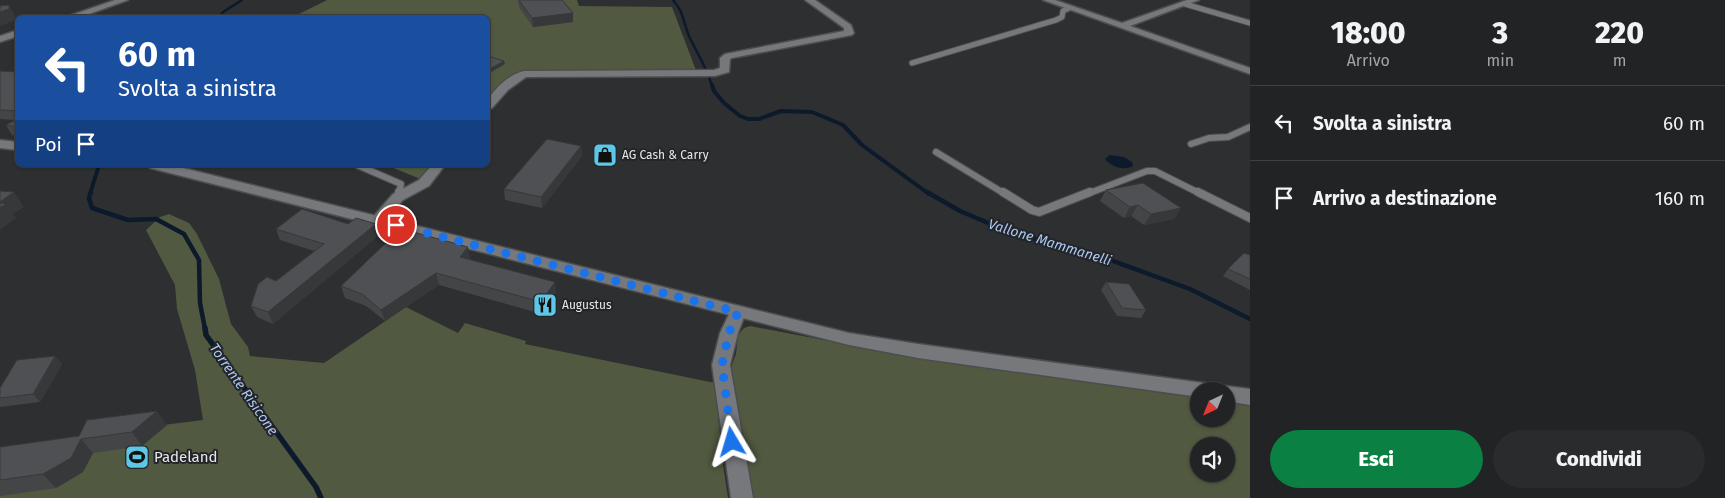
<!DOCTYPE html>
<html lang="it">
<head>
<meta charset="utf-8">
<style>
  body { margin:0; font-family:"Fira Sans",sans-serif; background:#2a2b2d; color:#f1f3f6; height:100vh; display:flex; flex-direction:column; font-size:19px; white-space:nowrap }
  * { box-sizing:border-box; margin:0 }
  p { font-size:16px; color:#a2a4a7 }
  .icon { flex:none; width:28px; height:28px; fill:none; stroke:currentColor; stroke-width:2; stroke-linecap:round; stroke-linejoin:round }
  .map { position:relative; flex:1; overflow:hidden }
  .side { display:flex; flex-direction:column; background:#222325; width:475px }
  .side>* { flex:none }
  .hud { position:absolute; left:15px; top:15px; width:475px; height:152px; border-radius:8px; box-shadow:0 1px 4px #0004,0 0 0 1px #3f4042; background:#1a4fa0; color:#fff; overflow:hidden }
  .needle { width:32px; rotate:223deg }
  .tools { position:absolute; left:1190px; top:382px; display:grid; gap:10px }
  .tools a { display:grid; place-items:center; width:45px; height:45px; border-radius:50%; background:#222325; box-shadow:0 1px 4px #0004,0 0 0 1px #3f4042; font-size:25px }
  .pin { position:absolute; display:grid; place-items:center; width:42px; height:42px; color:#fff; margin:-21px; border:2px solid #fff; border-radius:50%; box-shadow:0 1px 5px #0007 }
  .me { position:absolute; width:55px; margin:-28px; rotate:353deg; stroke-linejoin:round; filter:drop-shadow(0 0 4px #0008) }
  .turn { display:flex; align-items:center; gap:18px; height:105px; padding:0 20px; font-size:22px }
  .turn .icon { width:65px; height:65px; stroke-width:2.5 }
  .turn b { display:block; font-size:35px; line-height:42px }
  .then { display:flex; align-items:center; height:48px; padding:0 20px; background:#0003; gap:10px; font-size:19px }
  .eta { display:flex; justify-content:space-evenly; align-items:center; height:85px; text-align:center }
  .eta b { font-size:30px; font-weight:800; line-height:35px }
  .cta { display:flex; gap:10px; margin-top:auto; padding:10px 20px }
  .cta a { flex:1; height:58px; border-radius:30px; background:#0b8043; color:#fff; font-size:20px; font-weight:800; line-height:58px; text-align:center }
  .cta a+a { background:#2a2b2d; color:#f1f3f6 }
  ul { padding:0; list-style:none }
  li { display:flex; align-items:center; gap:15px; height:75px; padding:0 20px; border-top:1px solid #3f4042 }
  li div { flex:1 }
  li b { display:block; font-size:19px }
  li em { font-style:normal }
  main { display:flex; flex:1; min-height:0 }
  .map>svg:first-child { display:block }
  .green { fill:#515940; fill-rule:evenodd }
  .water { fill:#0c1a2c }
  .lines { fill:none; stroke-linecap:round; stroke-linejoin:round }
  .stream-far3 { stroke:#0c1a2c; stroke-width:2.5 }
  .stream-far2 { stroke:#0c1a2c; stroke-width:4 }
  .stream-far1 { stroke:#0c1a2c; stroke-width:4.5 }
  .stream { stroke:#0c1a2c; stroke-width:5.5 }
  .lane-far2-casing { stroke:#4c4d4f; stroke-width:7 }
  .lane-far1-casing { stroke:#4c4d4f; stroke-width:8 }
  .lane-casing { stroke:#4c4d4f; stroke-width:10 }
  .street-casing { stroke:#4c4d4f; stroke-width:3 }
  .secondary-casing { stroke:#4c4d4f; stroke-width:3 }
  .lane-far2 { stroke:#76787b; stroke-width:5 }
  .lane-far1 { stroke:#76787b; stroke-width:6 }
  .lane { stroke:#76787b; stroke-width:8 }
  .street { fill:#76787b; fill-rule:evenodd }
  .secondary { fill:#76787b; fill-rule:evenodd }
  .wall { fill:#434547 }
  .shaded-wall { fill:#37383a }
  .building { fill:#4e5053; stroke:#37383a }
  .route { stroke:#1a73e8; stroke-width:9; stroke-dasharray:0 16.2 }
  .labels { text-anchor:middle; stroke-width:4; stroke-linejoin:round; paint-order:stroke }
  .poi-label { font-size:12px; fill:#e6e7e8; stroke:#242528; text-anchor:start }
  .water-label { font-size:14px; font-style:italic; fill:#aac9f5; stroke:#242528 }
  .near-poi-label { font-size:15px; fill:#e6e7e8; stroke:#242528; text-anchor:start }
</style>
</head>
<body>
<main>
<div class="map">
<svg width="1250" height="498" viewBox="0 0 1250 498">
  <rect width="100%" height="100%" fill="#2d2f31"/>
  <!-- green -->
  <g class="green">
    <path d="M327,0H577L579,6L672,7L697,73L520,72L500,88L488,103V18H291Z"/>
    <path d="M386,165H436L423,180Z"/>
    <path d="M169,214L189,223L197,234L219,279L231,324L248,347L250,356L324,363L406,307L458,333L465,323L526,341L525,344L715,383L723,465L728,498H0V463L163,425L203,420L195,370L177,309L175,285L146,230L160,217Z"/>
    <path d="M750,326L903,355L1199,398V419H1226V402L1250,405V498H753L744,465L730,370L736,354L738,335L744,328ZM1199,446H1226V474H1199Z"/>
  </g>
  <!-- water -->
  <path class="water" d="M1110,155L1124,157L1132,162L1133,166C1124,171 1111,167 1105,159Z"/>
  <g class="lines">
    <!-- stream-far3 -->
    <g class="stream-far3">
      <path d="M673,0C684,12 683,22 689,36C697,53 707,68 712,86"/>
      <path d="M219,18L223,12L242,0"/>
    </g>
    <!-- stream-far2 -->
    <g class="stream-far2">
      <path d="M712,85L714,91L724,103L740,116L748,119H759L781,111L812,112L843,125L862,145L929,194"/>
      <path d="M90,194L99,165"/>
    </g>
    <!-- stream-far1 -->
    <g class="stream-far1">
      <path d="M91,192L89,198L92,208L128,220L156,219L184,234L199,260L200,303L205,329"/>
      <path d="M927,192L960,211L1012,233L1091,253L1190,289L1250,319"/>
    </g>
    <!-- stream -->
    <path class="stream" d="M205,328L206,335L316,487L321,498"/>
    <!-- lane-far2 casing -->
    <g class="lane-far2-casing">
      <g id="lane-far2">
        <path d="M1185,4L1250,23"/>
        <path d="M912,63L1056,20L1062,17L1063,11L1069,8"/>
      </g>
    </g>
    <!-- lane-far1 casing -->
    <g class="lane-far1-casing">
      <g id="lane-far1">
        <path d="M1191,144L1209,138L1228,137L1250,127"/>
        <path d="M936,152L1005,194"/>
        <path d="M357,165L401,184L399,194"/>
        <path d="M1087,194L1147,171H1155L1201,194"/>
      </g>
    </g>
    <!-- lane casing -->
    <g class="lane-casing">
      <g id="lane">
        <path d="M1003,192L1032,210L1039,212L1090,192"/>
        <path d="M1198,192L1250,218"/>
        <path d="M398,197L399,192"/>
      </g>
    </g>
    <!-- street casing -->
    <g class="street-casing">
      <g id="street">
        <path d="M115,0H128L78,18H63Z"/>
        <path d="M805,0H815L851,25L854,33L852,35L732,58L730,59L729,72L715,76L526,77L508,90L492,108L488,109V99C497,87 508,75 524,71L714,70L720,68V58L725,54L844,31V28Z"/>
        <path d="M1043,0H1055L1122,23L1187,0H1199L1130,26L1250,68V74Z"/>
        <path d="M18,30V36L0,42V36Z"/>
        <path d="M432,165H445L429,186L403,200L382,224H372L370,221L372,218L393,194L419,180Z"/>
        <path d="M738,306L744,308L746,312L738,333L730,365L753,498H731L712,365L720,333L732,308Z"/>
      </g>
    </g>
    <!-- secondary casing -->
    <g class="secondary-casing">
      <g id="secondary">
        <path d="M0,140L18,142V150L0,148Z"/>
        <path d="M149,165H171L849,333L918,344L1211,384L1218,386L1219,388L1226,386L1250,389V405L1226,401V391H1199V397L918,358L849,345L150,168Z"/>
      </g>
    </g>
    <!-- lane-far2 -->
    <use href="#lane-far2" class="lane-far2"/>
    <!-- lane-far1 -->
    <use href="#lane-far1" class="lane-far1"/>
    <!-- lane -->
    <use href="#lane" class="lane"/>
    <!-- street -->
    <use href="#street" class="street"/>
    <!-- secondary -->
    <use href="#secondary" class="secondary"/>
  </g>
  <!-- wall -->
  <g class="wall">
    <path d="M518,0H562L573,13V22L533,27L519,7Z"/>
    <path d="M0,71L18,72V136L12,135L6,125L15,120L0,119Z"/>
    <path d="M581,146L582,156L542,208L505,200L504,189Z"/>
    <path d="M1106,190L1181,208L1174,219L1144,225L1131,216L1124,218L1100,201Z"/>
    <path d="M276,229L379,235L273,324L257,317L251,306L276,281L314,251L280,240Z"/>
    <path d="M1250,255V290L1223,276L1228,269Z"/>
    <path d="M470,258V259L556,293L542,314L439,285L385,321L366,306L345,298L341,286Z"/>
    <path d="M1106,282L1146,310L1141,318L1117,316L1101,290Z"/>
    <path d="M55,356L62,364L40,402L0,407V388Z"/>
    <path d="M167,425L142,446L93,453L83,472L56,488L0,496V447Z"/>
  </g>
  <!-- shaded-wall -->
  <g class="shaded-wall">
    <path d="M9,5L15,16L16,20L0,26V12Z"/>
    <path d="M573,13V22L533,27L532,18Z"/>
    <path d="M504,61L505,64L488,74V70Z"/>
    <path d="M581,146L582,156L542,208L541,197Z"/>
    <path d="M14,192L24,207L13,214L16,218L0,230V202Z"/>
    <path d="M1138,205L1131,216L1124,218L1130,207Z"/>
    <path d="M1181,208L1174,219L1144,225L1151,214Z"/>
    <path d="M376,224L379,235L273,324L268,312Z"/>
    <path d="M468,247L470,258L462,268L460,257Z"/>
    <path d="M436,273L439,285L385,321L381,310Z"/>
    <path d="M555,282L556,293L542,314L541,302Z"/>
    <path d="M55,356L62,364L40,402L33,394Z"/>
    <path d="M157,411L167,425L142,446L132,432Z"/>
    <path d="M81,439L93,453L83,472L56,488L43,474Z"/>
  </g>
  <!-- building -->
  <g class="building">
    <path d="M519,0H562L573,13L532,18Z"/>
    <path d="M9,5V9L0,12V6Z"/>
    <path d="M488,56L504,61L488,70Z"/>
    <path d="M0,71L18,72V111L0,110Z"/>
    <path d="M18,119V127L6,125Z"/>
    <path d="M547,139L581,146L541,197L504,189Z"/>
    <path d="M1143,183L1181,208L1151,214L1138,205L1130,207L1106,190Z"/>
    <path d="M0,191L14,192L0,202Z"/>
    <path d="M0,203L6,204L0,208Z"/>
    <path d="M302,209L348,224L356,218L376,224L268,312L251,306L258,284L267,277L276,281L324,244L276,229Z"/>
    <path d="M406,230L468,247L460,257L555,282L541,302L436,273L381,310L362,294L341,286L391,238L396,240Z"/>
    <path d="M1244,253L1250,255V279L1228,269Z"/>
    <path d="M1106,282L1129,284L1146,310L1122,308Z"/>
    <path d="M55,356L33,394L0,398V388L17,360Z"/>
    <path d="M157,411L132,432L81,439L71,458L43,474L0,480V447L79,436L87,420Z"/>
  </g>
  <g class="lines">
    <!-- route -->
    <path class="route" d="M396,225L738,312L729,333L722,365L732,442"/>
  </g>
  <!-- icons -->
  <defs>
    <g id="shop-square" transform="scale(1.25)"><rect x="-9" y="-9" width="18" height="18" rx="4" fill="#5cc7e7" stroke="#242528"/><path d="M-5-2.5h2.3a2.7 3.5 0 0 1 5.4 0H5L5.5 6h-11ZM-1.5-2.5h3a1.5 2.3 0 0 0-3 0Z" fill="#111"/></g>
    <g id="restaurant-square" transform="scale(1.25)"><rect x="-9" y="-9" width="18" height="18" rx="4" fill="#5cc7e7" stroke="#242528"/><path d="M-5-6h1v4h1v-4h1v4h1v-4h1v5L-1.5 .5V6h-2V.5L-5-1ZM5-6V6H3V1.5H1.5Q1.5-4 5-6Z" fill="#111"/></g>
    <g id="stadium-square" transform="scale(1.25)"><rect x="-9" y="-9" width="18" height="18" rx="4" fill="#5cc7e7" stroke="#242528"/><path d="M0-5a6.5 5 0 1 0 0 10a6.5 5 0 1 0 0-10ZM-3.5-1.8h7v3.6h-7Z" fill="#111"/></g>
  </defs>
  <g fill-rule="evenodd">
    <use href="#shop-square" x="605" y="155"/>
    <use href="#restaurant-square" x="545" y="305"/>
    <use href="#stadium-square" x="137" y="457"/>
  </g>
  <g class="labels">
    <!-- poi labels -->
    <g class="poi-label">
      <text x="622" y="159">AG Cash &amp; Carry</text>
      <text x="562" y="309">Augustus</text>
    </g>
    <!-- water labels -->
    <g class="water-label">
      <text transform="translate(1050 242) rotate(17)" y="5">Vallone Mammanelli</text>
      <text transform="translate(244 389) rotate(55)" y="5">Torrente Risicone</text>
    </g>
    <!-- near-poi labels -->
    <g class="near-poi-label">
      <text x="154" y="462">Padeland</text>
    </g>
  </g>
</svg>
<div class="tools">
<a><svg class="needle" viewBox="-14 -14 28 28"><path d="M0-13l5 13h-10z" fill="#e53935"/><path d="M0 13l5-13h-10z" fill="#a2a4a7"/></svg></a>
<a><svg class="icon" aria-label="sound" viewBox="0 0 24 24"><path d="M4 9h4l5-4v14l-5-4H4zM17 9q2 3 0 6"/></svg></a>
</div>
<div class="pin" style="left:396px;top:225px;background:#d93025"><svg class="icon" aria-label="arrive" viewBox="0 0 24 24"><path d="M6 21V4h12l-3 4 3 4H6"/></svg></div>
<svg class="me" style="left:732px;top:442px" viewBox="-20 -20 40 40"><path d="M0-17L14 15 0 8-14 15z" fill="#1a73e8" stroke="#fff" stroke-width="4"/></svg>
<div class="hud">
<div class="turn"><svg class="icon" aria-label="left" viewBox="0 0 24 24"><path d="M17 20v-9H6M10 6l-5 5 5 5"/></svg><div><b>60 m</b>Svolta a sinistra</div></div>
<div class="then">Poi<svg class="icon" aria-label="arrive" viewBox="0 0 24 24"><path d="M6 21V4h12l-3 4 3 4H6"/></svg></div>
</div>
</div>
<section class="side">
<div class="eta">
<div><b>18:00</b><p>Arrivo</p></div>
<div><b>3</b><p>min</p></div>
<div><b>220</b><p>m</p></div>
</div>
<ul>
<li><svg class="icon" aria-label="left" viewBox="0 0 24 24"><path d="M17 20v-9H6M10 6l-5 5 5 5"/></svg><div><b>Svolta a sinistra</b></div><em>60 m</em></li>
<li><svg class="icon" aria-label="arrive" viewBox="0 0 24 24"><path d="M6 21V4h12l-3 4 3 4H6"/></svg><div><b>Arrivo a destinazione</b></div><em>160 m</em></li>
</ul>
<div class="cta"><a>Esci</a><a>Condividi</a></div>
</section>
</main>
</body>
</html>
